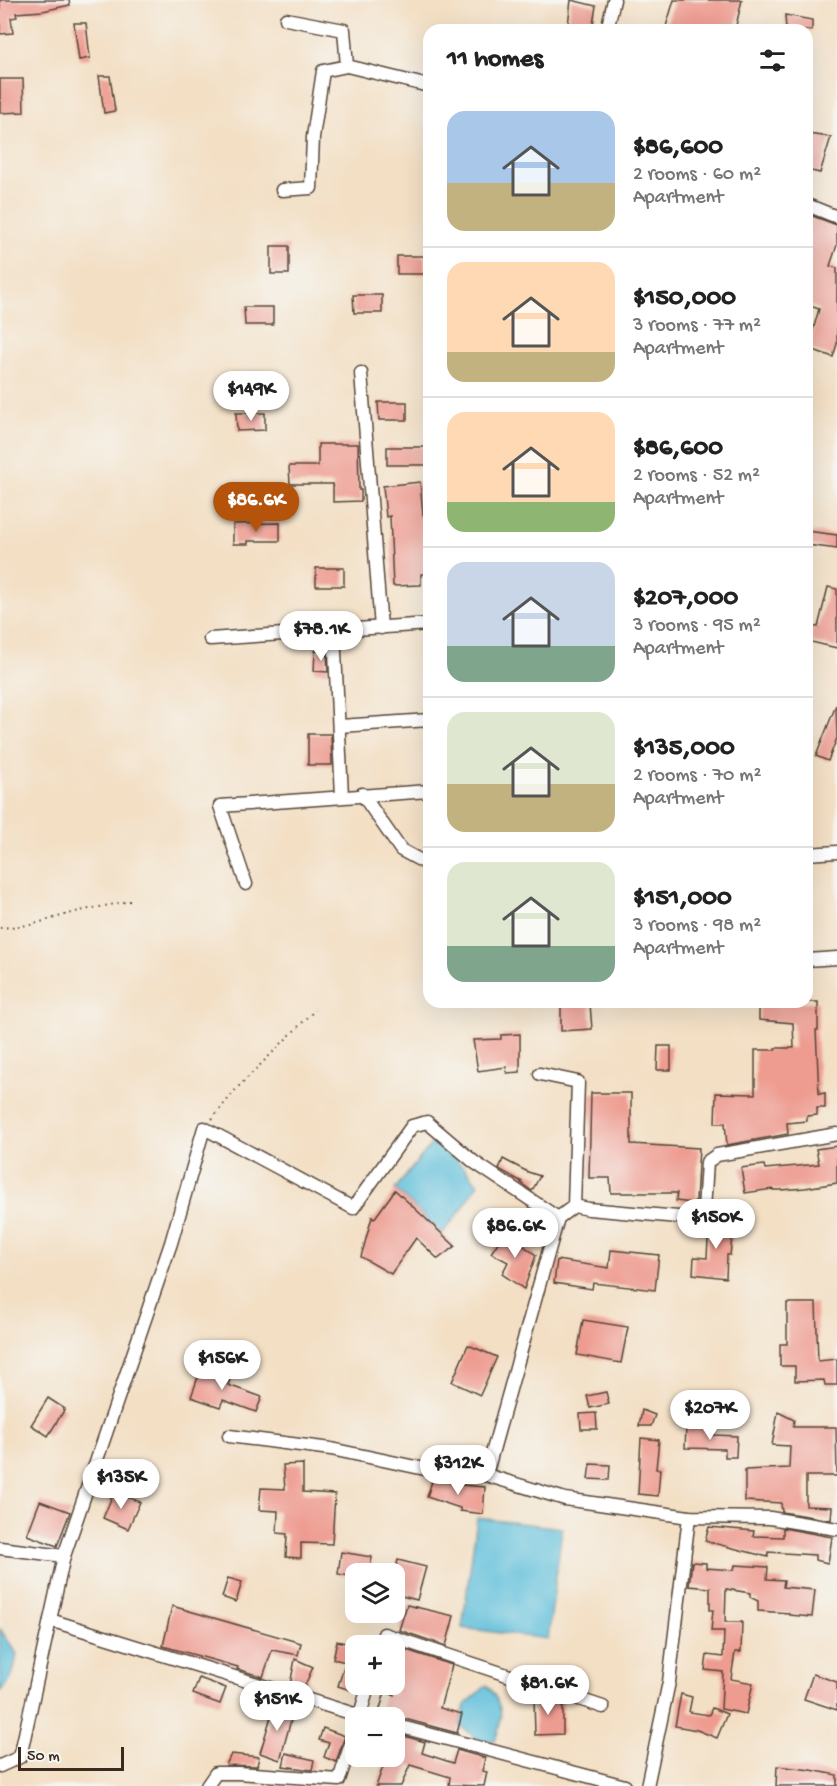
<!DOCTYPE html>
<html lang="en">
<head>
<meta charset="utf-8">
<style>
	body { margin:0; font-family:"Gochi Hand",sans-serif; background:#f2f2f2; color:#222; height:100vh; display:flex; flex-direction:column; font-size:22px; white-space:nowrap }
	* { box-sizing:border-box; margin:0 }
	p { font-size:20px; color:#767676 }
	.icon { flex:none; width:33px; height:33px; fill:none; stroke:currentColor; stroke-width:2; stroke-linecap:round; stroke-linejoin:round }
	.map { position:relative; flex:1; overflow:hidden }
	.panel { position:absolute; left:423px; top:24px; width:390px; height:984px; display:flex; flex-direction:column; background:#fff; border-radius:18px; box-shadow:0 6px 24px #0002 }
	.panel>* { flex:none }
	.buttons { position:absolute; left:345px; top:1563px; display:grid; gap:12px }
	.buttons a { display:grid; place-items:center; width:60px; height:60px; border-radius:12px; background:#fff; box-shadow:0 6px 24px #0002; font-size:30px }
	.scale { position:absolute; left:18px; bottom:15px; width:106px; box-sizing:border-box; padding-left:6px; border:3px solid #3b2a1e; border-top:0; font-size:16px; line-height:21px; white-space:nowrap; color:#3b2a1e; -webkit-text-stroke:4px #f6f6f2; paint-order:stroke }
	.price { position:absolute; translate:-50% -51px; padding:0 14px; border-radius:21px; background:#fff; color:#222; font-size:20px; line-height:39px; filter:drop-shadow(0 2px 3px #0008) }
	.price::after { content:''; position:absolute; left:50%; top:36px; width:18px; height:14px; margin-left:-9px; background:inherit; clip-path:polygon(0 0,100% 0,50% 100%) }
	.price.active { background:#b45309; color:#fff }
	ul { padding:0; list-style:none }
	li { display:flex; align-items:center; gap:18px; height:150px; padding:0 24px }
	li+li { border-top:2px solid #e0e0e0 }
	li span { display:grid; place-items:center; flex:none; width:168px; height:120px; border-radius:18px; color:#555 }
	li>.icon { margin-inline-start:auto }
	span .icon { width:72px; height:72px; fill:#fffc; stroke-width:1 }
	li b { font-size:26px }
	h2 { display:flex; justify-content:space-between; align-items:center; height:72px; padding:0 24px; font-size:26px }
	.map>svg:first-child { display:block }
</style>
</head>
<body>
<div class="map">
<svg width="837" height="1786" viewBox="0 0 837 1786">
	<rect width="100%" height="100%" fill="#f6f6f2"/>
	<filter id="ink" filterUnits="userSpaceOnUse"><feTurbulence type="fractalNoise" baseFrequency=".0167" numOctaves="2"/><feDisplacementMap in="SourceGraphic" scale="12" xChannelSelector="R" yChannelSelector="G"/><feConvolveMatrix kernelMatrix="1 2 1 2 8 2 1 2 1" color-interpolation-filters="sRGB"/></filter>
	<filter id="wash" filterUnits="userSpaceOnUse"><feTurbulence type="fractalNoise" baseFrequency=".008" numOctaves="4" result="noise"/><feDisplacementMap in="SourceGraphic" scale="24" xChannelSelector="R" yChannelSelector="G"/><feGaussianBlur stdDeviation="1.35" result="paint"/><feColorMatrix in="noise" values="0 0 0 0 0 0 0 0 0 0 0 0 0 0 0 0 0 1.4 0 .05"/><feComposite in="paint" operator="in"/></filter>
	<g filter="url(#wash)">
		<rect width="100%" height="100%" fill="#f3dfc4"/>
		<g fill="#5cbeda" stroke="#4c747c" stroke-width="1.5">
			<polygon points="433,1142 464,1167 478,1184 462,1209 442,1234 395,1189"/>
			<polygon points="477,1518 562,1528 548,1639 462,1628"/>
			<path d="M 0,1629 L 17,1654 C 15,1667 12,1684 0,1691 Z"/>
			<path d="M 487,1685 C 503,1704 504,1717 495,1740 L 482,1742 L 460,1726 L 465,1705 Z"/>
		</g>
		<g id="blocks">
			<g fill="#ee9b90">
				<polygon points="0,0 69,0 70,5 43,11 16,13 17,17 11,18 13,33 0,34"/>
				<polygon points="571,0 596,6 592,30 568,25"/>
				<polygon points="674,0 742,0 735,30 665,30"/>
				<polygon points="785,15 812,20 812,30 786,30"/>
				<polygon points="74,23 86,23 90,58 79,60"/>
				<polygon points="99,76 110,76 115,111 104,113"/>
				<polygon points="0,79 23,79 24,112 0,113"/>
				<polygon points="807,134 831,137 820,173 807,170"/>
				<polygon points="807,214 837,225 837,245 830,266 837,268 837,344 833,357 808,348 819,309 807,305"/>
				<rect x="271" y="246" width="18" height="28"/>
				<rect x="397" y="256" width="28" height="18"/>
				<polygon points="353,295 382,295 382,313 354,313"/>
				<polygon points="244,307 273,307 273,325 245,325"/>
				<polygon points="378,402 407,402 407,420 379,420"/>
				<polygon points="236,413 265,413 265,430 237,431"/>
				<polygon points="318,444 358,444 359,490 361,490 361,501 333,502 333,484 290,484 289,466 318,466"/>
				<rect x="387" y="447" width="42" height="18"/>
				<polygon points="420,482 423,515 429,514 429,574 421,574 421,585 393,586 390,516 386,517 383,486"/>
				<polygon points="280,523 280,541 248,541 248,544 233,544 233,524"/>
				<polygon points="807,531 837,535 837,549 807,545"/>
				<rect x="316" y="568" width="28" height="18"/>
				<polygon points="828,587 837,589 837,648 807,641 807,626 818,627"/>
				<polygon points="315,651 327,651 328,672 314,671"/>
				<polygon points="836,705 837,738 828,761 816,756"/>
				<polygon points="308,734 331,734 332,765 308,765"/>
				<polygon points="759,1002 818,1002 818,1030 816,1030 819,1094 825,1093 825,1108 817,1108 817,1115 807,1116 807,1121 787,1123 788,1134 727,1145 725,1123 715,1123 716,1093 755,1094 755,1050 775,1050 775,1048 794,1048 793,1023 759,1020"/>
				<polygon points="590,1004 592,1029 561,1031 561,1006"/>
				<polygon points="520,1034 520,1072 507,1073 506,1067 478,1071 473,1040 501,1039 501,1035"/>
				<polygon points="658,1046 671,1046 671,1070 657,1070"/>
				<polygon points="591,1093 631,1093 631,1144 699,1148 696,1200 692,1203 676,1201 677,1193 611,1193 610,1178 589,1178"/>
				<polygon points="837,1146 837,1183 805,1188 781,1190 773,1190 773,1189 745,1193 741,1168 764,1165 765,1169 819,1164 816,1149"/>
				<polygon points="503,1159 528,1172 540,1176 532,1191 521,1183 522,1182 499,1169"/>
				<polygon points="395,1190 455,1246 438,1259 416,1238 391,1274 361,1257 372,1217 374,1219"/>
				<polygon points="709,1221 734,1221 730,1255 727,1255 726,1278 693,1274 694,1257 707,1258"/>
				<polygon points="505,1232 536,1255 524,1289 502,1274 508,1262 491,1253"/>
				<polygon points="611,1250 659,1255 655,1290 593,1283 592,1289 554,1283 557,1260 609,1268"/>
				<polygon points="787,1303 816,1303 818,1361 837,1359 837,1385 825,1385 824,1380 795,1381 795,1366 780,1366 780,1344 787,1344"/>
				<polygon points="583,1320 628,1327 621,1363 577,1355"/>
				<polygon points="468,1345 497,1357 480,1395 452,1382"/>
				<polygon points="202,1366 231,1377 228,1385 262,1397 256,1412 223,1400 220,1407 191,1397"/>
				<polygon points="606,1392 609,1404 590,1408 587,1396"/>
				<polygon points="48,1398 65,1409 48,1436 31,1425"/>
				<polygon points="642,1410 655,1415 651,1426 639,1426"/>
				<polygon points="778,1412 794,1420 793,1427 836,1427 837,1476 806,1476 806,1506 832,1507 831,1520 782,1512 781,1503 745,1501 745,1470 789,1468 790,1446 772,1445"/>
				<polygon points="596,1413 597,1429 581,1429 580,1414"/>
				<polygon points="686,1427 714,1428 714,1435 737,1436 736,1457 725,1457 725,1449 685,1448"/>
				<polygon points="641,1438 659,1440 656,1469 660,1469 658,1496 638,1494"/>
				<polygon points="303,1464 303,1492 335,1494 332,1544 301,1543 301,1558 286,1557 287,1534 277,1533 278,1511 259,1510 261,1488 285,1489 283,1465"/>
				<polygon points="590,1464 610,1465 609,1480 588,1479"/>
				<polygon points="433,1478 461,1485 485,1487 483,1514 460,1511 460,1508 427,1497"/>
				<polygon points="114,1492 140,1502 128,1529 103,1518"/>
				<polygon points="40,1501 70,1512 57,1546 27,1535"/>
				<polygon points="709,1527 754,1531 753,1536 783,1537 783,1528 832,1537 828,1563 815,1560 815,1555 768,1552 768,1557 705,1541"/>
				<polygon points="341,1552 372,1557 369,1574 356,1574 356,1577 338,1574"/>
				<polygon points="398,1560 426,1567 417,1600 394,1594 394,1575"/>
				<polygon points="692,1562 706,1563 706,1568 734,1570 735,1565 768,1567 767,1579 784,1580 783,1587 815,1590 812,1617 789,1615 789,1613 758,1611 758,1601 750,1597 750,1593 726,1589 725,1622 742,1622 741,1652 735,1652 731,1679 753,1683 746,1714 721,1709 723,1672 705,1670 707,1655 723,1657 724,1631 711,1631 713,1610 710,1610 710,1588 689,1586"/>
				<polygon points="228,1578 242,1582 236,1602 222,1597"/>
				<polygon points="407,1605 454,1616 446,1646 399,1630"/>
				<polygon points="172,1606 301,1643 298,1655 272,1650 263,1677 237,1669 238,1667 163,1646"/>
				<polygon points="337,1641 354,1645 350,1663 333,1659"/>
				<polygon points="394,1646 452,1665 440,1708 462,1714 457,1733 379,1712 385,1692 394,1695"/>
				<polygon points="295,1659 313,1667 303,1690 290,1685"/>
				<polygon points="344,1667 356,1670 356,1692 338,1686"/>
				<polygon points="813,1674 837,1682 837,1710 804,1699"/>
				<polygon points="199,1678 226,1688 220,1704 193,1694"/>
				<polygon points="681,1694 692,1697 689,1712 709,1715 712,1708 727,1714 717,1738 697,1730 675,1726"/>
				<polygon points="534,1697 546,1697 563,1702 563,1734 535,1735"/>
				<polygon points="275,1703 294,1709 280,1760 260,1753"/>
				<polygon points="323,1728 345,1736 336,1762 324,1757 329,1743 319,1740"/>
				<polygon points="397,1734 425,1742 422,1753 453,1763 457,1750 485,1758 482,1771 487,1772 484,1786 449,1785 450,1777 410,1765 401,1786 376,1786 387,1756 394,1756"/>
				<polygon points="286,1753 314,1760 312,1770 283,1766"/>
				<polygon points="231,1754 259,1757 257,1766 226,1765"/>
				<polygon points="777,1766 811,1770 837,1775 837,1786 776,1786"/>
			</g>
		</g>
	</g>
	<g filter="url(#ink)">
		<use href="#blocks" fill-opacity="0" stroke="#574537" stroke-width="1.5"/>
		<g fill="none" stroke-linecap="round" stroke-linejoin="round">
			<defs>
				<g id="street">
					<polyline points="286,19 344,30 347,66 429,86"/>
					<polyline points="607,30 614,0"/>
					<polyline points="282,190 311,188 313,137 323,71 347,66"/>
					<polyline points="807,205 837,217"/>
					<polyline points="361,373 381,628"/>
					<polyline points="334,631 342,796"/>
					<polyline points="210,639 429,624"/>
					<polyline points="340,726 429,720"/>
					<polyline points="362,794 401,850 429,865"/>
					<polyline points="807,854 837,852"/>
					<polyline points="246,884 220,806 429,791"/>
					<polyline points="807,960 837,958"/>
					<polyline points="540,1074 578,1082 574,1206"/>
					<polyline points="229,1436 331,1449 425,1469 486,1475 565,1499 689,1517 770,1518 837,1529"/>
					<polyline points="486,1475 558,1218 574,1206 589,1209 689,1218 704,1210 707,1162 717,1155 837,1134"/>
					<polyline points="0,1548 64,1556"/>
					<polyline points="50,1620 367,1718"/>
					<polyline points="381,1646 384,1634 603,1707"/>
					<polyline points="359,1718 369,1684"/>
					<polyline points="394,1725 625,1786"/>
					<polyline points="0,1766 20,1757 64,1556 171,1243 204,1128 353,1208 412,1126 427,1122 474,1162 558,1218"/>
					<polyline points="207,1786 216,1773 238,1773 339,1780 356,1728"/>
					<polyline points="647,1786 669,1682 689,1517"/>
				</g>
			</defs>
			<use href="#street" stroke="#574537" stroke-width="15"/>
			<g stroke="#574537" stroke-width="2" stroke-dasharray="1.5 4.5" stroke-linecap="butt">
				<polyline points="0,928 30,925 79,911 130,901"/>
				<polyline points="212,1119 237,1088 315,1010"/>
			</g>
			<use href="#street" stroke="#fff" stroke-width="12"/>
		</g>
	</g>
</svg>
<div class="buttons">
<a><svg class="icon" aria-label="layers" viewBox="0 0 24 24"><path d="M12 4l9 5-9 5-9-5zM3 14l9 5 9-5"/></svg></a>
<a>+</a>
<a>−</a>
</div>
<div class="scale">50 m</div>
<b class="price" style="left:251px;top:422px">$149K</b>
<b class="price active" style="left:256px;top:533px">$86.6K</b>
<b class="price" style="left:321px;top:662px">$78.1K</b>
<b class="price" style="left:716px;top:1250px">$150K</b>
<b class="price" style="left:515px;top:1259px">$86.6K</b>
<b class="price" style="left:222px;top:1391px">$156K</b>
<b class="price" style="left:710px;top:1441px">$207K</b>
<b class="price" style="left:458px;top:1496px">$312K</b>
<b class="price" style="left:121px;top:1510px">$135K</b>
<b class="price" style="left:548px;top:1716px">$81.6K</b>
<b class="price" style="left:277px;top:1732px">$151K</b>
<section class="panel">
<h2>11 homes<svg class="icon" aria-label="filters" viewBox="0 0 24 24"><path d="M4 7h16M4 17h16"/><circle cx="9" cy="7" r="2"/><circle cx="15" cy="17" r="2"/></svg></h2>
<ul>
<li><span style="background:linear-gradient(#a9c7e8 60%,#c2b280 0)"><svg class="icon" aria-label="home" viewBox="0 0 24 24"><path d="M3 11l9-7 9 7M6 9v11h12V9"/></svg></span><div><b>$86,600</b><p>2 rooms · 60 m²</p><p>Apartment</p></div></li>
<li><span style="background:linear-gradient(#ffd9b3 75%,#c2b280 0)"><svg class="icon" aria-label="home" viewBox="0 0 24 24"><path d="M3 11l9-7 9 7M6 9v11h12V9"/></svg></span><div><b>$150,000</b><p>3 rooms · 77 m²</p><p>Apartment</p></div></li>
<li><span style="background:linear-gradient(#ffd9b3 75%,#8fb573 0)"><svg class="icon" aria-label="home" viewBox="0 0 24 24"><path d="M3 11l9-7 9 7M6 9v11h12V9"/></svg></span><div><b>$86,600</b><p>2 rooms · 52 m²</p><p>Apartment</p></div></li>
<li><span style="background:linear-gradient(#c9d6e8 70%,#7fa58c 0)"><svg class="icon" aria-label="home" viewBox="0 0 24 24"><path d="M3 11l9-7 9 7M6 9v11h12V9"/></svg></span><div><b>$207,000</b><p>3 rooms · 95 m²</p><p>Apartment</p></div></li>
<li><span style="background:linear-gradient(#dfe7d0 60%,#c2b280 0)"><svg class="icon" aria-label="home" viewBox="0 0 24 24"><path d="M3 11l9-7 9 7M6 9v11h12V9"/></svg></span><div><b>$135,000</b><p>2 rooms · 70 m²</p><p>Apartment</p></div></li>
<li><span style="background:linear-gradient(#dfe7d0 70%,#7fa58c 0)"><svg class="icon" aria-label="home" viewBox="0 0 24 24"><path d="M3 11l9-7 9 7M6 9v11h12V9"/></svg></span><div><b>$151,000</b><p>3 rooms · 98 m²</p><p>Apartment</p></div></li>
</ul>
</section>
</div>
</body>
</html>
